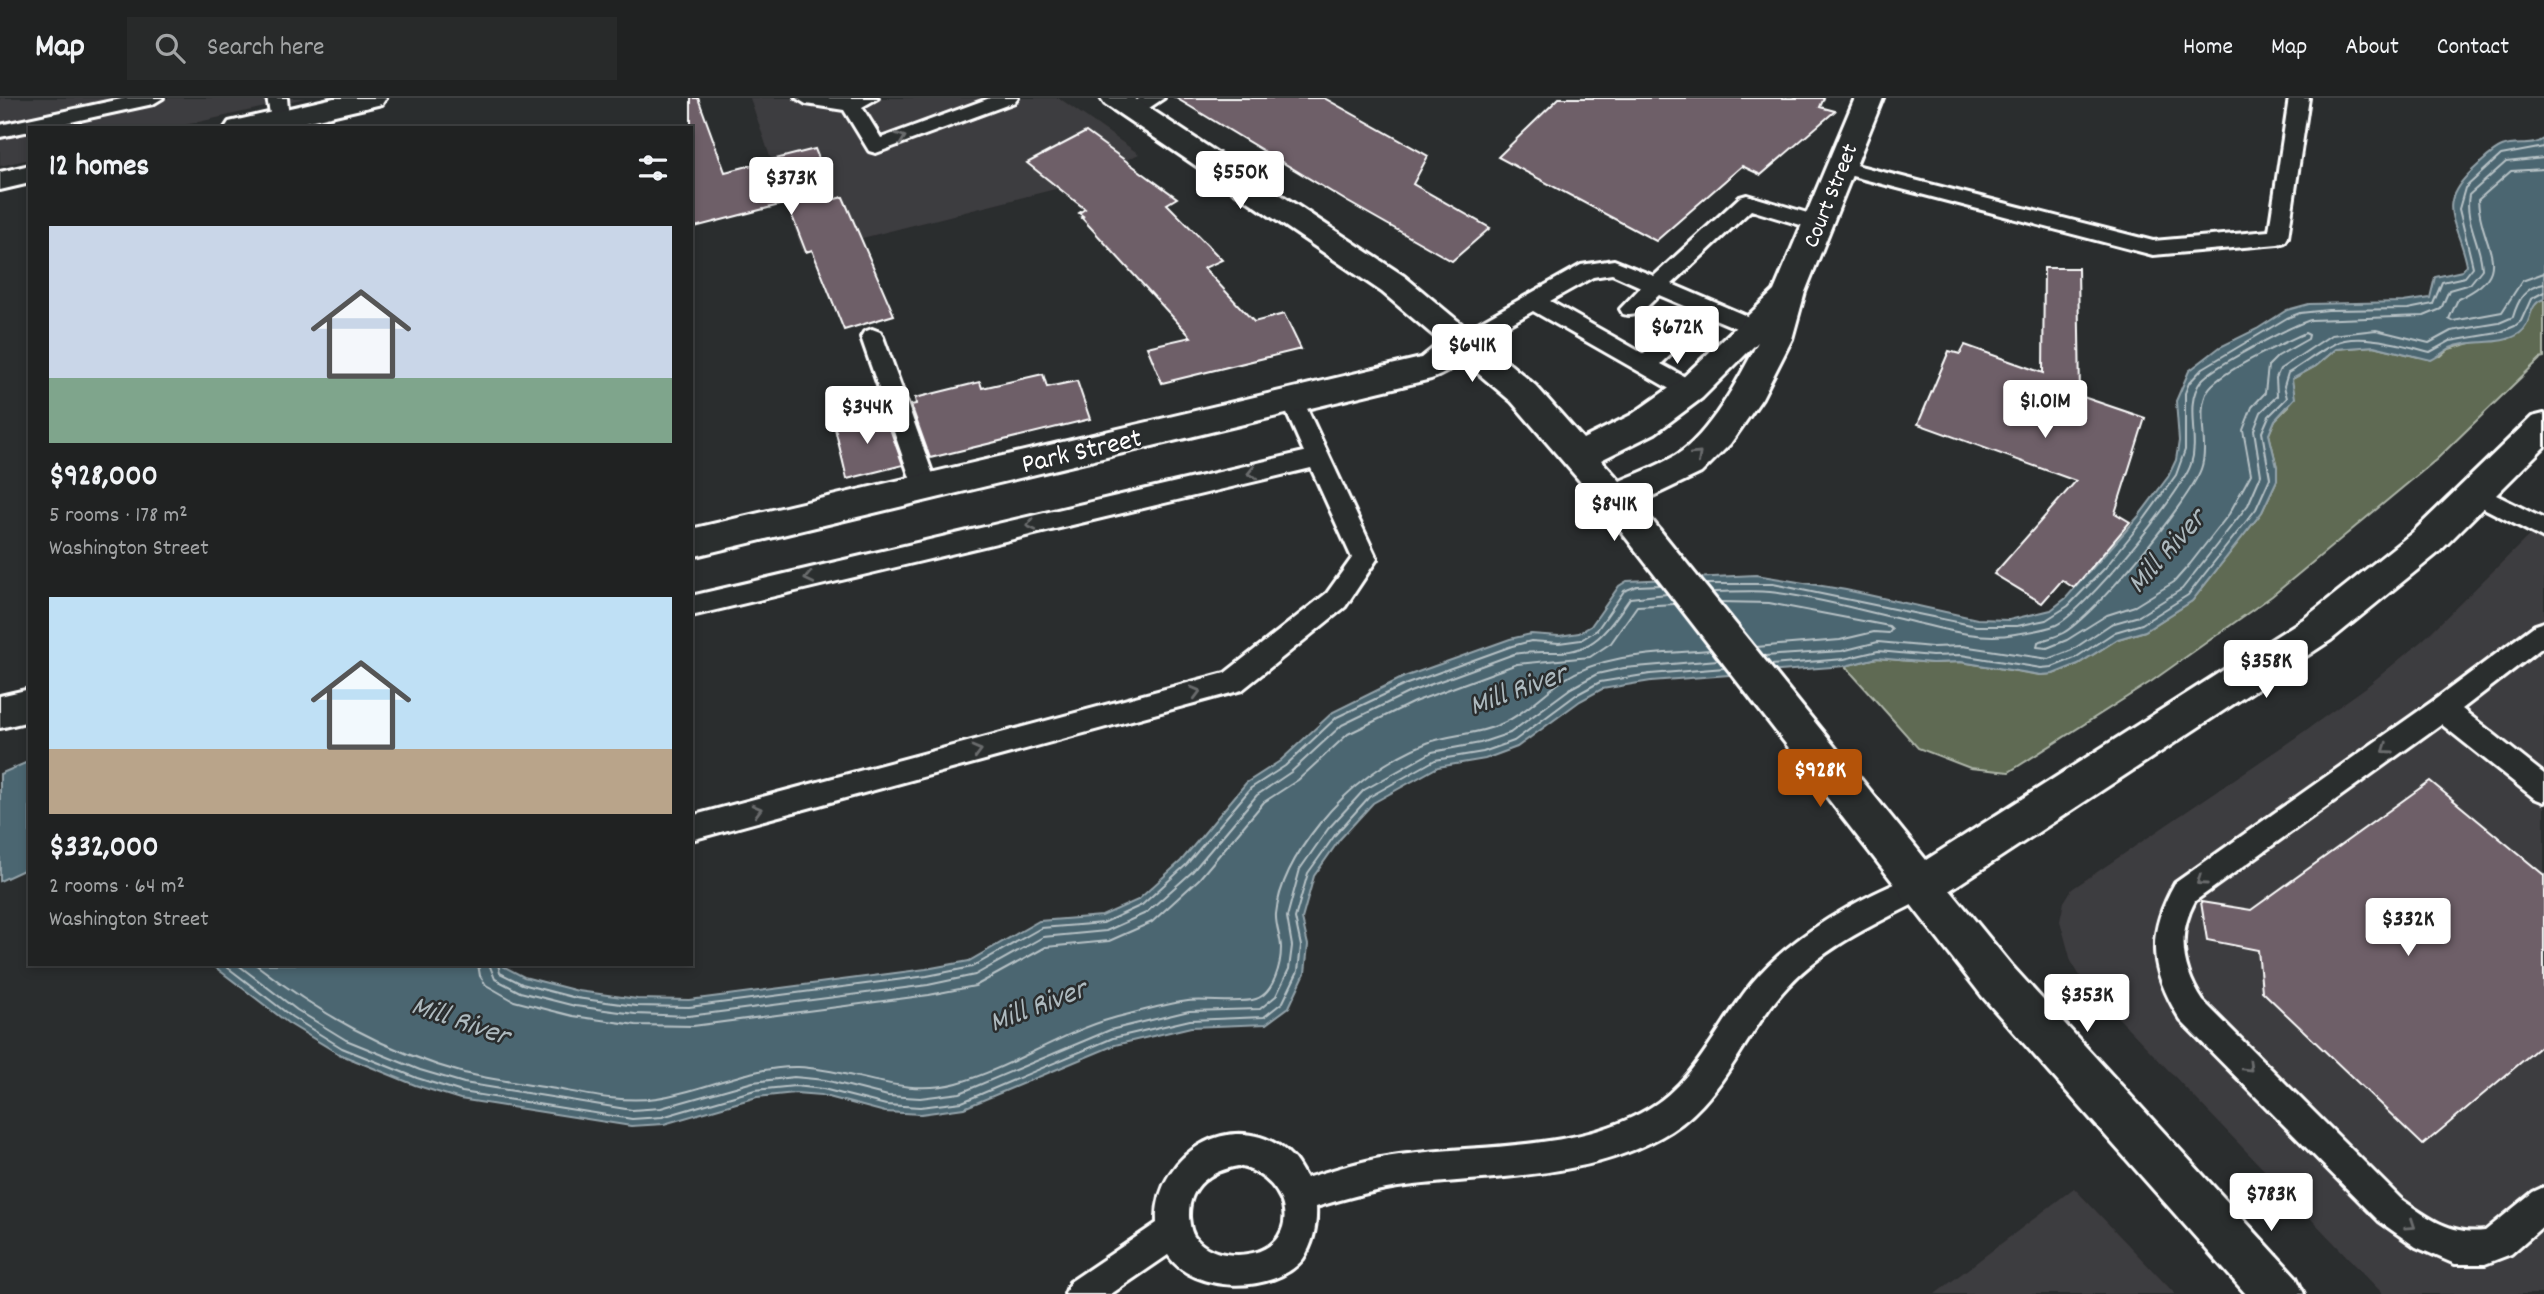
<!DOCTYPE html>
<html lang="en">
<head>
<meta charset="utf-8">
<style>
	body { margin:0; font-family:Dekko,sans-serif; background:#282a2a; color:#f1f3f6; height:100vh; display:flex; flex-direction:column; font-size:26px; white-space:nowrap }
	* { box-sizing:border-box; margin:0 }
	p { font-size:23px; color:#a2a4a5 }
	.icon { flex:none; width:38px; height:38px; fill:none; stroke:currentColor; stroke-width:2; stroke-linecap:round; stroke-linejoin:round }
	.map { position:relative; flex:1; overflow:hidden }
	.panel { position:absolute; left:28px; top:28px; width:665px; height:840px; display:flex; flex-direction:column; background:#202222; border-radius:0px; box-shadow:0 4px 10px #0003,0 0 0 2px #3d3f40 }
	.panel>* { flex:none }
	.price { position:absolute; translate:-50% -60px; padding:0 16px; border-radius:7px; background:#fff; color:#222; font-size:23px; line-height:46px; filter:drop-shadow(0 2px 4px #0008) }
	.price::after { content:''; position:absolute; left:50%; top:42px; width:21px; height:16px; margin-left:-10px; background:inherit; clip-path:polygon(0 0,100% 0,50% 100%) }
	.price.current { background:#b45309; color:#fff }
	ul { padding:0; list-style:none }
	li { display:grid; align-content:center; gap:14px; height:371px; padding:0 21px }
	li span { display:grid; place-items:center; height:217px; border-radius:0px; color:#555 }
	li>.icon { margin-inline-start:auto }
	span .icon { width:126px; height:126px; fill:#fffc; stroke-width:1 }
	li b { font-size:30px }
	h2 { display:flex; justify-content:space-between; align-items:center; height:84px; padding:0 21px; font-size:30px }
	header { display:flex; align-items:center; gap:42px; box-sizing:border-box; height:98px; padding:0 35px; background:#202222; border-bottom:2px solid #3d3f40 }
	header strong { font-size:33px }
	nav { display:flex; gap:38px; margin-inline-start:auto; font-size:24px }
	.search { width:490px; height:63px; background:#282a2a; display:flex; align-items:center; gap:18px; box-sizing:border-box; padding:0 24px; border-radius:0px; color:#a2a4a5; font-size:26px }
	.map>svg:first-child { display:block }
</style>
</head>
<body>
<header>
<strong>Map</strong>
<div class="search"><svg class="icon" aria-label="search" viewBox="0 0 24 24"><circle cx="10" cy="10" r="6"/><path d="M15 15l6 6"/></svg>Search here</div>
<nav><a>Home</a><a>Map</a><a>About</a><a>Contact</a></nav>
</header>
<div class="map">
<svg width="2544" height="1196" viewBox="0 0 2544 1196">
	<rect width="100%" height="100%" fill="#2a2d2e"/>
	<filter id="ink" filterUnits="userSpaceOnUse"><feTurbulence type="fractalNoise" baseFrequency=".0143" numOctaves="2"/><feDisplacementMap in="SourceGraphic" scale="14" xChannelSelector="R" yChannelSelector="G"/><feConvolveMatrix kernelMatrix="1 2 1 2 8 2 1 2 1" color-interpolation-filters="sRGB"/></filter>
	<g filter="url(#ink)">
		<g fill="#3e3c3f">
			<polygon points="0,0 305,0 172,30 30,30 30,61 0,68"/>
			<polygon points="750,0 1059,0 1139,56 1075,86 803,155"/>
			<polygon points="2544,423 2544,1196 2383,1196 2083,883 2071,863 2060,823 2064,804 2072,791 2292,642 2365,590 2424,541"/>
			<polygon points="2074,1090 2175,1196 1935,1196"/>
		</g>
		<path fill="#5e6b53" stroke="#aeb5a9" stroke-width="2" d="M 2544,201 L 2544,260 L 2540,261 L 2437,361 L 2272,498 L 2152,583 L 2009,674 L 1970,670 L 1918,650 L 1845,568 L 1877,560 L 1932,565 L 1961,564 L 2040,577 L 2053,576 L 2078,566 L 2118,541 L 2145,533 L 2192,503 L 2262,414 L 2277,382 L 2277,369 L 2269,336 L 2275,322 L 2289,308 L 2292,281 L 2316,268 L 2336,251 L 2374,248 L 2418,259 L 2441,258 L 2449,251 L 2478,243 L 2508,241 L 2528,225 C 2530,215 2532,203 2544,201 Z"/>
		<g fill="#4c6671" stroke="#94a3aa" stroke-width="2">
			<path d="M 2544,41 L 2544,201 C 2527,206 2533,226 2520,235 C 2501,249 2471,240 2450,250 C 2443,254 2438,259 2431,262 L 2374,248 L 2336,251 L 2316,268 L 2292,281 L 2295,300 L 2275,322 L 2269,336 L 2277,369 L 2277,382 L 2262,414 L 2192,503 L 2145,533 L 2118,541 L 2078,566 L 2053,576 L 2041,577 L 1961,564 L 1932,565 L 1877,560 L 1845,568 L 1651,583 L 1602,591 L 1580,603 L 1517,649 L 1485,661 L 1438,669 L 1373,705 L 1340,741 L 1314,778 L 1302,821 L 1308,847 L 1305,875 L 1289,909 L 1266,926 L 1191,929 L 1115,947 L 964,1010 L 921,1016 L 885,1014 L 821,997 L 795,995 L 757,999 L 664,1026 L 631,1028 L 460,1001 L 415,987 L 339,956 L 288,925 L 211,866 L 499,866 L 524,879 L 578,893 L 637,901 L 689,902 L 926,871 L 969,863 L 1039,823 L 1102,818 L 1138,802 L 1181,763 L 1246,685 L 1280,663 L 1333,614 L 1404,579 L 1510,541 L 1531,536 L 1559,538 L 1579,535 L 1591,528 L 1619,488 L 1627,483 L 1756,477 L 1846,492 L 1977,521 L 2009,522 L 2051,512 L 2066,500 L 2138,419 L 2168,379 L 2176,362 L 2179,343 L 2176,303 L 2189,273 L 2220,249 L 2257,231 L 2287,212 L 2309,206 L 2403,204 L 2430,200 L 2435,179 L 2462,173 L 2467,167 C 2458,121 2432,108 2476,69 C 2484,62 2492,53 2502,49 C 2516,43 2531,50 2544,41 Z"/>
			<polygon points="30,663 30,769 0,783 0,676"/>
		</g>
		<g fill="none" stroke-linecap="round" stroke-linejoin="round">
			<g stroke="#b7c2c6" stroke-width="2">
				<path d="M 2544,71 L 2511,73 L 2478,102 C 2480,151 2519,173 2458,201 L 2449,221 L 2453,223 L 2502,214 L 2522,183 L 2544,175"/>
				<path d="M 2305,235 L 2309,237 L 2308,241 L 2278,258 L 2268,268 L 2265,295 L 2252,309 L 2243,332 L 2251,376 L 2229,416 L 2190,466 L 2174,484 L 2135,508 L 2107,517 L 2067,542 L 2047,550 L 2037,549 L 2038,544 C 2046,541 2056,539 2063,535 C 2094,518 2188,405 2201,371 C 2210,346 2195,314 2208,292 C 2220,273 2284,245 2305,235 Z"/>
				<polyline points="1705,486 1773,486 1976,528 2017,528 2046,522 2068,508 2105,470 2145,420 2176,377 2185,352 2185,295 2189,285 2203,270 2287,220 2300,215 2328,212 2408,211 2433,206 2442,184 2465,179 2473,169 2459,111 2465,90 2501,57 2544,49"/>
				<path d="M 1712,494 C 1731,494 1751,492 1770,494 C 1811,498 1859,512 1900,521 C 1936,529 1977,543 2015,536 C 2027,534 2044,532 2056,527 C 2083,515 2182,395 2191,366 C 2200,339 2183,307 2201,283 C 2212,269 2292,227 2311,222 L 2424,218 L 2441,211 L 2449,192 L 2470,186 L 2482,171 C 2481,145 2464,123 2469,97 L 2506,64 L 2544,60"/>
				<polyline points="1720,504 1769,505 1889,528 1892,531 1889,535 1874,534 1840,542 1756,549"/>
				<path d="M 1764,558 L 1842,553 L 1878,544 L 1932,549 L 1962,548 L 2049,561 L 2072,552 L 2111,526 L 2139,518 L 2182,491 L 2248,407 L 2261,377 L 2254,332 L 2261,314 L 2277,298 L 2276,280 L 2280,271 L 2331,237 L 2376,232 L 2429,245 L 2451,233 L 2499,225 L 2513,219 C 2518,202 2525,189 2544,186"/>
				<path d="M 1771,567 L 1844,561 L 1878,553 L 1932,558 L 1961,557 L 2041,570 L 2052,569 L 2075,560 L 2115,534 L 2142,526 L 2188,497 L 2256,411 L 2270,380 L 2262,334 L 2269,318 L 2287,300 L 2284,288 L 2288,275 C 2304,266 2318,254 2334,246 C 2356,233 2406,248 2430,254 L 2450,243 L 2498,235 L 2515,228 L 2521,223 L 2531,201 L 2544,194"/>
				<polyline points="223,866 292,919 342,950 417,980 462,994 632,1021 662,1019 755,992 795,988 823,991 886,1007 920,1009 962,1004 1113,940 1190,922 1264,919 1283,904 1298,873 1301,848 1295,820 1308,775 1335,737 1369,699 1435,662 1483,654 1514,643 1576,597 1600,584 1650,576 1725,570"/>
				<polyline points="237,866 297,912 346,942 420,972 464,985 632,1012 661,1010 753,984 794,979 825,982 888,998 920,1000 960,995 1110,932 1189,913 1260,911 1276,898 1289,871 1292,848 1287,819 1300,771 1328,731 1364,692 1432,654 1480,645 1510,635 1571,590 1597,576 1624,570 1718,562"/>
				<path d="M 255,866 C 319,915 386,954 464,975 C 494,982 526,986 556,991 C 589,997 624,1005 657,1000 C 705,993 749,968 798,969 C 852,971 901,1000 957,985 C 1009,971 1062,934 1114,920 C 1138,914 1164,906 1188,903 C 1206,901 1242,906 1256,901 C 1274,895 1281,866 1281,850 C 1281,839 1275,827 1276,816 C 1279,783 1299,751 1320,725 C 1347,691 1386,661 1427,645 C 1451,636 1477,637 1501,626 C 1524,616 1543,596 1563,582 C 1607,554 1661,556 1711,552"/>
				<polyline points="478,866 480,878 486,887 514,903 573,918 636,927 693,928 929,897 975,888 1046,849 1109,843 1152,824 1199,781 1264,704 1298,682 1348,636 1414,604 1517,566 1590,559 1611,545 1637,508 1675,506"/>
				<path d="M 489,866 L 495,881 L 520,894 L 575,908 L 635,916 L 689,918 L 928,887 L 975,877 L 1043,839 L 1106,833 L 1146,815 L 1192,774 L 1257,697 L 1291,674 L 1342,627 L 1410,594 L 1514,556 C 1530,553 1542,554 1558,554 C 1596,554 1611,527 1630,500 L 1667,496"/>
				<polyline points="498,866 500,875 522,886 576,900 636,908 689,909 927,878 972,869 1041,830 1103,825 1142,807 1186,767 1251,690 1285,668 1337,619 1407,586 1512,548 1531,543 1559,545 1581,542 1597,532 1624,493 1637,488 1661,487"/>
			</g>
		</g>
		<g fill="#6e5e68" stroke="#fff" stroke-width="2">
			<polygon points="691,0 698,0 725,74 815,51 835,101 843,99 894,217 844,232 812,152 806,154 787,105 691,130"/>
			<polygon points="1176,0 1324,0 1428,58 1413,86 1490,130 1452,163 1348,104"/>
			<polygon points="1559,0 1824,0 1820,9 1835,13 1761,77 1742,68 1656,143 1498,59"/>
			<polygon points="1086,34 1177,100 1167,106 1222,162 1204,170 1254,224 1284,216 1301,251 1162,285 1147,249 1191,239 1081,119 1083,118 1079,115 1085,111 1027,65"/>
			<polygon points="2044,170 2078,170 2080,298 2145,320 2115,415 2130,424 2074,490 2062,482 2042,505 1994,476 2076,383 1918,326 1949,253 1960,256 1965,247 2043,275"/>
			<polygon points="1043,276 1047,289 1077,283 1090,321 930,360 911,307 916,306 915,300 980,284 982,290"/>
			<polygon points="884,314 903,367 847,381 834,326"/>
			<polygon points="2430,683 2544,777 2544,945 2423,1047 2262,893 2258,852 2207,842 2201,804 2251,812"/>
		</g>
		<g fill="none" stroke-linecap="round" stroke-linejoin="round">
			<defs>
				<g id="lane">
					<polygon points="126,0 163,0 153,6 43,30 30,30 30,33 0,39 0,27"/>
					<polygon points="267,0 287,0 289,21 286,25 272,25"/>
					<polygon points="796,0 878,0 862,9 881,40 990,0 1018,0 1015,4 876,55 869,53 844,12 806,6"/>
					<polygon points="1140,0 1164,0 1140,16 1126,16 1123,12"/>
					<polygon points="2289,0 2309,0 2288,139 2285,144 2278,146 2153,157 1833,73 1830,69 1833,65 1840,63 2153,143 2269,133"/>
					<path d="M 1747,97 L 1824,120 L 1827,125 L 1824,130 L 1817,132 L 1751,112 L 1672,186 L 1763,225 L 1766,230 L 1763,235 L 1755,238 L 1710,219 L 1661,266 L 1698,286 L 1701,292 L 1698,298 L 1690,300 L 1682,298 L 1533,213 L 1471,248 L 1463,251 L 1455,248 L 1452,243 L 1455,238 L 1581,167 L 1614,162 L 1654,178 L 1740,99 ZM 1612,176 L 1641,189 L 1620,211 L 1623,216 C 1639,221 1648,207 1659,197 L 1692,211 L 1644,256 L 1550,203 L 1593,179 Z"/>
					<polygon points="872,231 880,234 883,239 937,388 933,394 925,397 917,394 913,388 861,239 864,234"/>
					<polygon points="1292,294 1300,296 1303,302 1377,461 1345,509 1242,592 691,742 691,718 1225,575 1327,495 1352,460 1311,370 691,518 691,498 1304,354 1281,302 1284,296"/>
					<polygon points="2478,388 2544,421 2544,441 2470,403 2466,397 2470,391"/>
					<path d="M 2544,524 L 2544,548 L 2462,611 L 2544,676 L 2544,704 L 2534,700 L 2441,626 L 2195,803 C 2176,838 2182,871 2203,903 L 2401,1101 C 2428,1120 2450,1137 2485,1133 L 2533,1094 L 2544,1089 L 2544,1127 L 2511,1156 L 2485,1166 L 2455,1166 L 2416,1149 L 2379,1123 L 2181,923 C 2150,872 2145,838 2175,785 L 2433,603 L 2535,527 Z"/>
					<path d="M 1919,776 L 1929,780 L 1933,789 L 1929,798 C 1880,824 1825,847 1787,889 C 1745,934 1725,999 1671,1033 C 1591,1083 1489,1077 1398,1089 C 1370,1093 1343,1101 1316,1109 C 1317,1127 1313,1146 1303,1161 C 1275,1196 1193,1196 1168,1157 L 1111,1196 L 1065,1196 L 1070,1184 L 1157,1125 C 1154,1052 1242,1004 1294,1061 C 1299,1067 1302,1074 1306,1080 C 1336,1071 1367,1061 1399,1057 C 1480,1046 1575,1054 1648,1011 C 1696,983 1718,927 1752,885 C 1790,838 1863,797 1919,776 ZM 1238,1068 C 1296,1081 1304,1155 1238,1157 C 1224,1157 1209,1154 1198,1143 C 1191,1137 1190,1128 1189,1119 C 1188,1088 1210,1073 1238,1068 Z"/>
				</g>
				<g id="street">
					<polygon points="334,0 386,0 382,6 279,30 225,30 229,24"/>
					<polygon points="30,67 30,85 0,92 0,74"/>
					<path d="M 1463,232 L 1474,235 L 1479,243 C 1470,259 1449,275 1431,281 L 691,459 L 691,431 L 1421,260 L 1452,235 Z"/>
					<polygon points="30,591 30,623 0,630 0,598"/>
				</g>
				<path id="secondary" d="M 1101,0 L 1134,0 L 1404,178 L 1536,288 L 1583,341 L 1631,317 L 1678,284 L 1774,193 L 1855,0 L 1883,0 L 1805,194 L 1792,241 L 1762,300 L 1730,346 L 1701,375 L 1638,405 L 1926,762 L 2305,520 L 2412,435 L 2532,319 L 2544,316 L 2544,349 L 2438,455 L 2331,542 L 1950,792 L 2012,868 L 2296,1179 L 2304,1196 L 2246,1196 L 1982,898 L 1909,804 L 1904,802 L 1899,792 L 1603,410 L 1512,304 L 1382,194 L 1105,6 ZM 1758,244 C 1740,279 1709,338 1675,358 C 1658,368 1638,375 1620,383 L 1601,362 L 1655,335 L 1702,300 Z"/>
			</defs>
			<use href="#lane" stroke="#fff" stroke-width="6"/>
			<use href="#street" stroke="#fff" stroke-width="6"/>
			<use href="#secondary" stroke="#fff" stroke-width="6"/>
			<use href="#lane" fill="#2a2d2e" fill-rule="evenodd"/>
			<use href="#street" fill="#2a2d2e" fill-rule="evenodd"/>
			<use href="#secondary" fill="#2a2d2e" fill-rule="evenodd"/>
		</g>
		<defs><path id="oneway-chevron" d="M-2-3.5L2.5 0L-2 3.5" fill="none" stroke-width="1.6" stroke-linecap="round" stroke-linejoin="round" transform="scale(1.75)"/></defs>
		<g stroke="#6a6c6d">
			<use href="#oneway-chevron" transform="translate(901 40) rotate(-20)"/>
			<use href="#oneway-chevron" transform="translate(1697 358) rotate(-43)"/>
			<use href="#oneway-chevron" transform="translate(1252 375) rotate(167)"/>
			<use href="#oneway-chevron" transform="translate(1031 427) rotate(167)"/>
			<use href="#oneway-chevron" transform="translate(809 480) rotate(167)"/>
			<use href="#oneway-chevron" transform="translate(1196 594) rotate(-15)"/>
			<use href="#oneway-chevron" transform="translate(2387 651) rotate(145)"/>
			<use href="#oneway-chevron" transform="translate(977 653) rotate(-15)"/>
			<use href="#oneway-chevron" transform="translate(757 712) rotate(-15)"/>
			<use href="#oneway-chevron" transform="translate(2201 783) rotate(145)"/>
			<use href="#oneway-chevron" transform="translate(2248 969) rotate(45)"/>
			<use href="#oneway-chevron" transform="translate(2411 1127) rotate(34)"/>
		</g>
	</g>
	<g text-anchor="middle" stroke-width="5" stroke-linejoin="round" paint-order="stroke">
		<g font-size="23" fill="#fff" stroke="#2a2d2e">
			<text transform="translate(1829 97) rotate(-68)" y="8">Court Street</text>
		</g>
		<g font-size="28" fill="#fff" stroke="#2a2d2e">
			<text transform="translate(1081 351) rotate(-13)" y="10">Park Street</text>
		</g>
		<g font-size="30" font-style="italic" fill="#aebabf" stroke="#2a2d2e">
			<text transform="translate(2165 452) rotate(-48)" y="10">Mill River</text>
			<text transform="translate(1517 590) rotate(-20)" y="10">Mill River</text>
			<text transform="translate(1037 906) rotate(-21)" y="10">Mill River</text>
			<text transform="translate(461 921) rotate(19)" y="10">Mill River</text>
		</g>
	</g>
</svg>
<b class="price" style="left:1240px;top:113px">$550K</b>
<b class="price" style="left:791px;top:119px">$373K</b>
<b class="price" style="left:1677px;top:268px">$672K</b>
<b class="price" style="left:1472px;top:286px">$641K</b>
<b class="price" style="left:2045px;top:342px">$1.01M</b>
<b class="price" style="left:867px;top:348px">$344K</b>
<b class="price" style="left:1614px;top:445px">$841K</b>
<b class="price" style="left:2266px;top:602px">$358K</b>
<b class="price current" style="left:1820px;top:711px">$928K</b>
<b class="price" style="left:2408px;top:860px">$332K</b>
<b class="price" style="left:2087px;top:936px">$353K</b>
<b class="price" style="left:2271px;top:1135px">$783K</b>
<section class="panel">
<h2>12 homes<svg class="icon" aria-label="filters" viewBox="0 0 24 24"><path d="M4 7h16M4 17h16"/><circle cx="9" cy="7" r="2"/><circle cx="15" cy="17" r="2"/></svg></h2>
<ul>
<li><span style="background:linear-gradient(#c9d6e8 70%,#7fa58c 0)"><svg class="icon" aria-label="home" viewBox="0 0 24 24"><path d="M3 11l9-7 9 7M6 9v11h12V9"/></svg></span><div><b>$928,000</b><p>5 rooms · 178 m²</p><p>Washington Street</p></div></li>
<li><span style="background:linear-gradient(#bfe0f5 70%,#b9a48a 0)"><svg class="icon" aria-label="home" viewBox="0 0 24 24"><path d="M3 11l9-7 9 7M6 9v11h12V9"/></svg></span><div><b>$332,000</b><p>2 rooms · 64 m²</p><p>Washington Street</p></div></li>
</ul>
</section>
</div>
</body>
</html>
